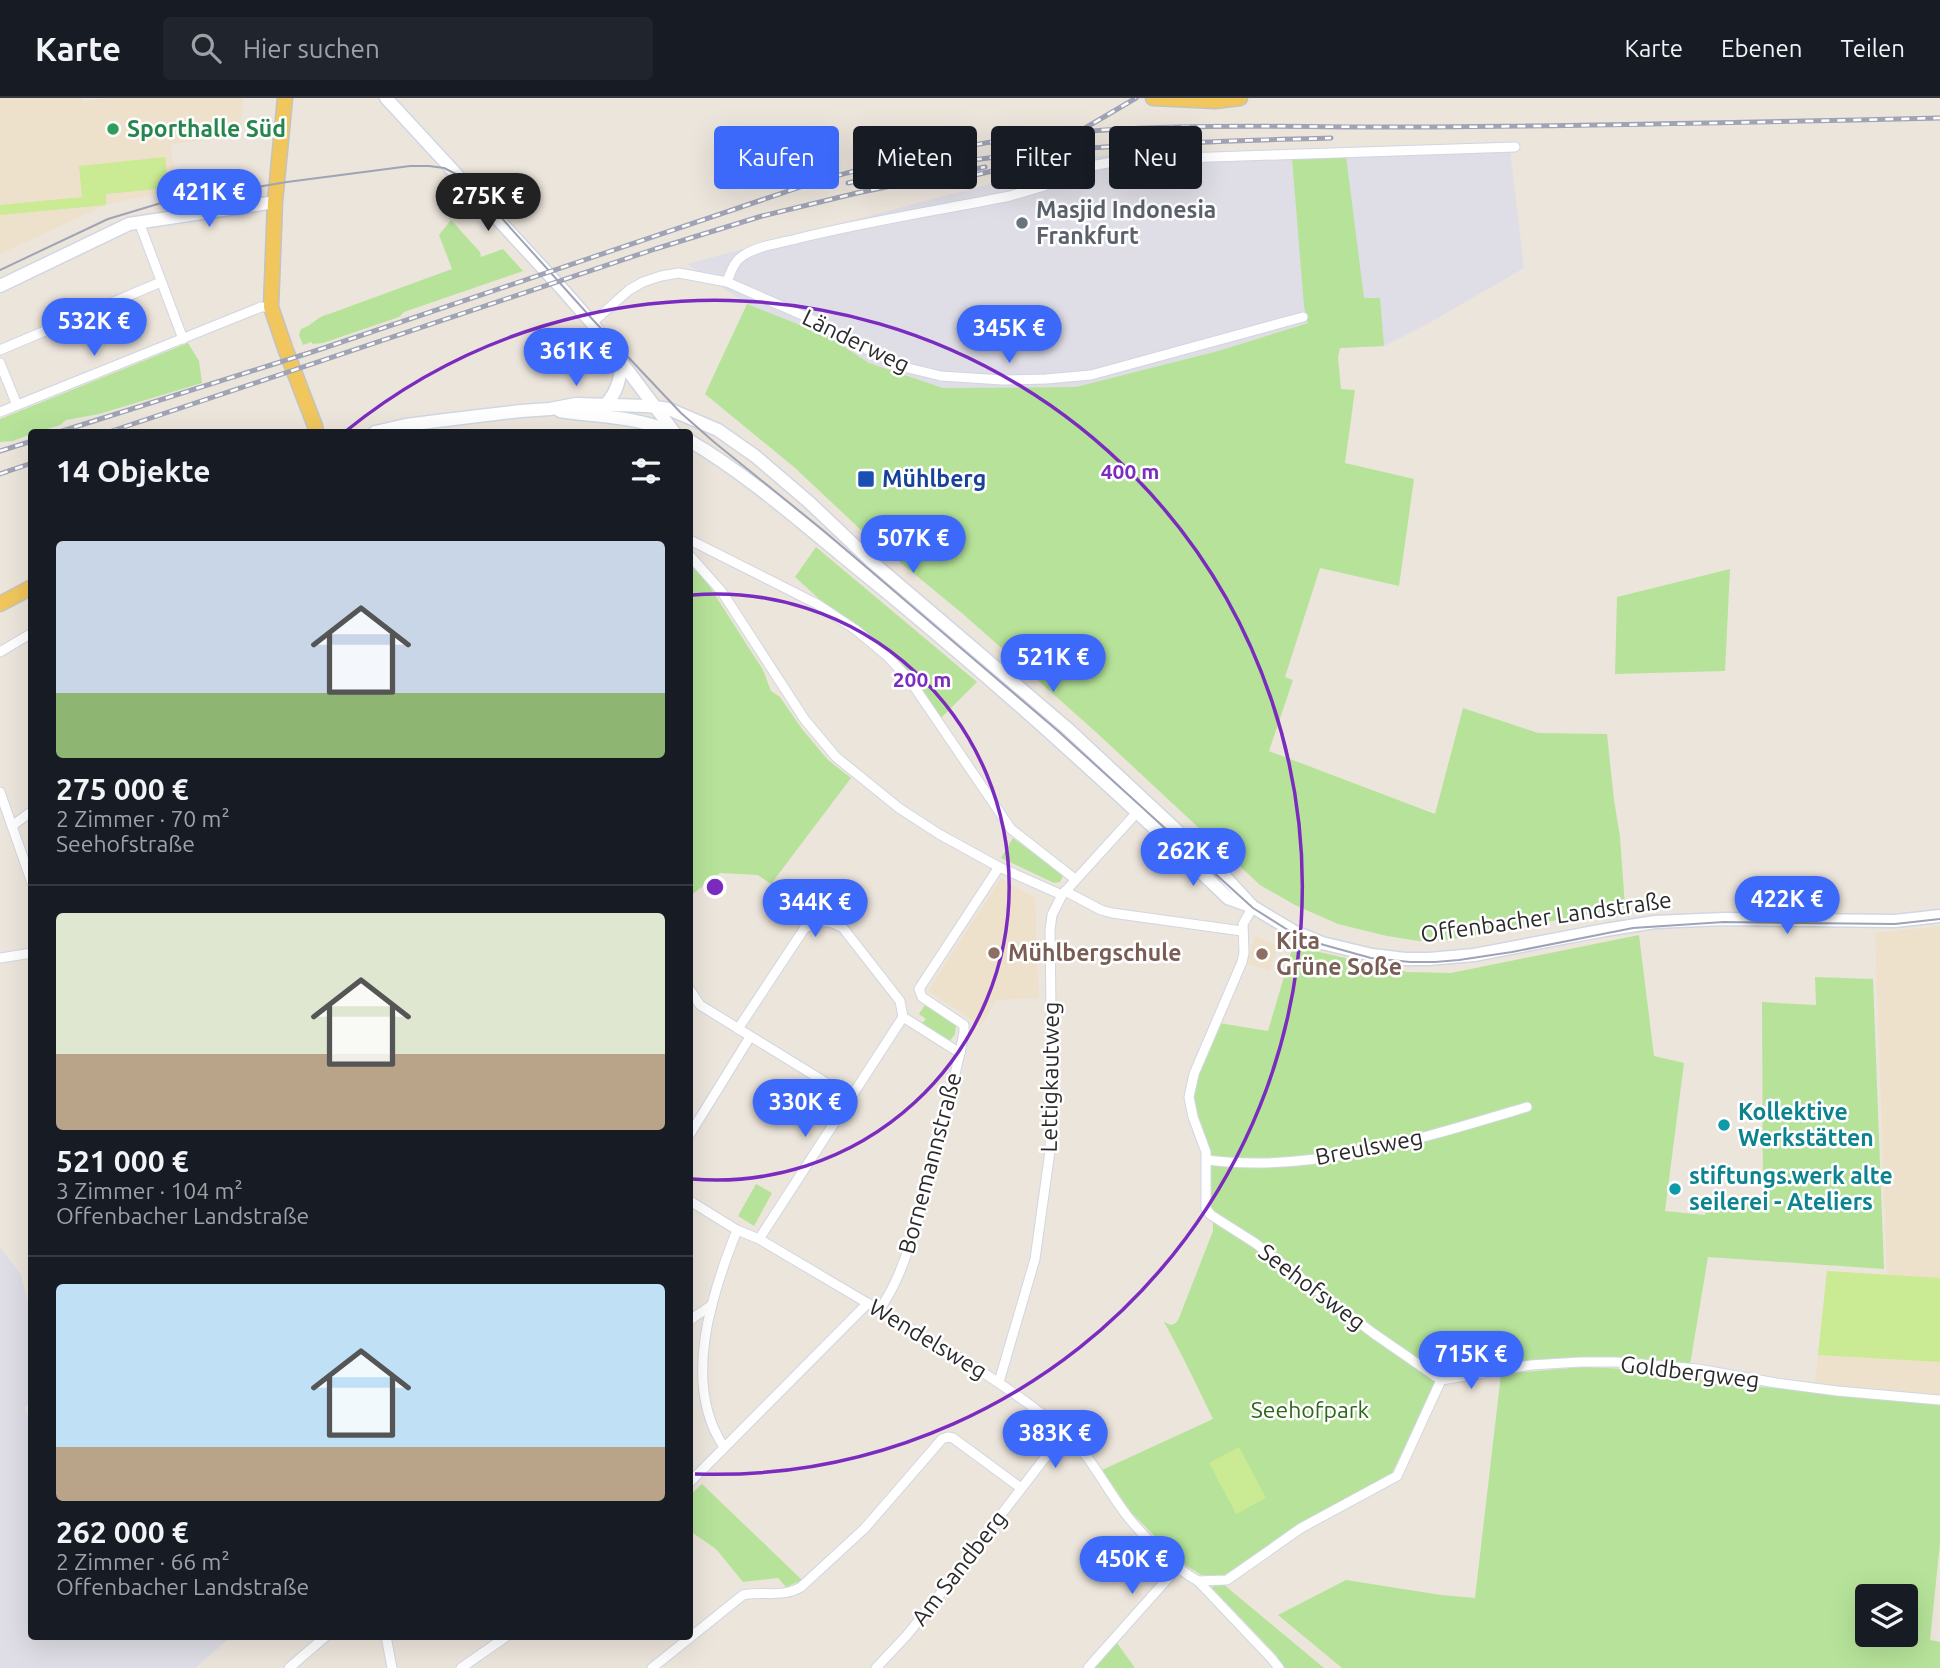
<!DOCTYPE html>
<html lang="de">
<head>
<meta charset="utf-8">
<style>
	body { margin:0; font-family:Ubuntu,sans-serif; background:#20242c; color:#f1f3f6; height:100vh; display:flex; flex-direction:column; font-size:26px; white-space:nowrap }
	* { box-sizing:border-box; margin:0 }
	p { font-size:23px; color:#9ea1a6 }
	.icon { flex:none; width:38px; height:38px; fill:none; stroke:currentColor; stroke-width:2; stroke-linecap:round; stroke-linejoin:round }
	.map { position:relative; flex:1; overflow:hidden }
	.details { position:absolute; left:28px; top:331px; width:665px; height:1211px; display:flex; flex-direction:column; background:#171b24; border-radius:7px; box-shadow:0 7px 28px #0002 }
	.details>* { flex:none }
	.banner { position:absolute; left:714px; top:28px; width:665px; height:63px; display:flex; gap:14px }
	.fabs { position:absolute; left:1855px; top:1486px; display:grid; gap:14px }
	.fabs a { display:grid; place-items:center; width:63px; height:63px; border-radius:7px; background:#171b24; box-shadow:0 7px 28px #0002; font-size:35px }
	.price { position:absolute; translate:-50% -60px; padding:0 16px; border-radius:24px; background:#3c69f9; color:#fff; font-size:23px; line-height:46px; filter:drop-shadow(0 2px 4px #0008) }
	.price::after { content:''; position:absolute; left:50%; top:42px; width:21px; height:16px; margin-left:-10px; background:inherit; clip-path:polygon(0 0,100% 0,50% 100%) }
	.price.on { background:#222; color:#fff }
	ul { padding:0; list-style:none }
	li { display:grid; align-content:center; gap:14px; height:371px; padding:0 28px }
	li+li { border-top:2px solid #363941 }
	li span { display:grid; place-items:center; height:217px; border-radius:7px; color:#555 }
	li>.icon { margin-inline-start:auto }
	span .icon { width:126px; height:126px; fill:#fffc; stroke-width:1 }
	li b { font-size:30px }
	h2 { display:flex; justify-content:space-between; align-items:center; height:84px; padding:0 28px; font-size:30px }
	.chip { padding:0 24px; border-radius:7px; background:#171b24; box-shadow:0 7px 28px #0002; font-size:24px; line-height:63px }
	.chip.on { background:#3c69f9; color:#fff }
	header { display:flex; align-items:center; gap:42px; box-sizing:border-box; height:98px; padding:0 35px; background:#171b24; border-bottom:2px solid #363941 }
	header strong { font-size:33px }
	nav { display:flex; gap:38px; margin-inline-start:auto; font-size:24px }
	.search { width:490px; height:63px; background:#20242c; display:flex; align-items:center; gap:18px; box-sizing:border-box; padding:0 24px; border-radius:7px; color:#9ea1a6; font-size:26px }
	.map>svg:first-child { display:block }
</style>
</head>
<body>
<header>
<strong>Karte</strong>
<div class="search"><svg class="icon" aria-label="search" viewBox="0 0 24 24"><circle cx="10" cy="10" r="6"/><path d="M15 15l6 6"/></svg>Hier suchen</div>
<nav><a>Karte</a><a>Ebenen</a><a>Teilen</a></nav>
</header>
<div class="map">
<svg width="1940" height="1570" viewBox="0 0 1940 1570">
	<rect width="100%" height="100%" fill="#ece5dc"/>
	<g fill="#dfdde5">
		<polygon points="1509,44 1524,170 1429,225 1384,248 1341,250 1336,216 1218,253 1076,289 943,290 869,265 826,237 747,206 687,166 1095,58"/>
		<polygon points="0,1149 21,1177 31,1218 31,1304 24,1310 32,1325 32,1538 232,1538 195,1570 0,1570"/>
	</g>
	<g fill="#eee1cc">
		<polygon points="0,0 82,0 83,3 110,0 243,0 240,38 171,46 175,91 106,107 0,156"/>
		<polygon points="1001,780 1035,800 1039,900 996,902 981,928 928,893"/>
		<polygon points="1940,828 1940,1300 1815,1285 1827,1173 1887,1177 1875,835"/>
		<polygon points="1255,838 1278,847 1270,873 1246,865"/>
	</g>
	<g fill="#b6e399" fill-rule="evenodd">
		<polygon points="1346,58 1364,200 1380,200 1384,248 1340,250 1338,259 1341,291 1355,292 1345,365 1414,381 1399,488 1320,470 1285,579 1293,582 1269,653 1435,716 1463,610 1538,635 1607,636 1614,702 1620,739 1625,809 1479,837 1446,842 1419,843 1387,838 1338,826 1297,808 1260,787 1097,635 963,516 861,432 794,369 705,296 747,206 826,237 869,265 943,290 1076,289 1218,253 1308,225 1304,208 1292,60"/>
		<path d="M 451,122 L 480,154 L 481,159 L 503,151 L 523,173 L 404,214 L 399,219 L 323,245 L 313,246 L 311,244 L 303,247 L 299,237 L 301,231 C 313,227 316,219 329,216 L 452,171 L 439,137 Z"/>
		<polygon points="188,245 199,263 202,285 99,316 66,322 60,327 38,334 32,334 31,336 13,343 0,344 0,321"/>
		<polygon points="816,449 977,584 938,623 898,568 839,519 795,479"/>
		<polygon points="690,466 708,486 763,572 771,593 780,599 802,631 828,662 851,680 771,786 758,777 720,775 690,798"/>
		<polygon points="1730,471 1725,573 1615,576 1617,499"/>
		<polygon points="1013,740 1060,775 1063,778 1060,784 1054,785 1001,760"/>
		<path d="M 1639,837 L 1654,958 L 1684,965 L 1665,1113 L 1705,1117 L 1707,1104 L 1745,1106 L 1746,1099 L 1763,1098 L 1762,904 L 1816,907 L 1815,879 L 1873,881 L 1884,1171 L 1708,1159 L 1690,1267 L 1618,1262 L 1440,1279 L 1210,1110 C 1210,1087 1214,1061 1206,1039 C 1202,1027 1193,1016 1193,1003 C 1192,979 1210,947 1219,925 L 1268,933 L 1293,848 L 1407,874 L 1451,875 Z"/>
		<polygon points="925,907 956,926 955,936 949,944 922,925 926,921 919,916"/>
		<polygon points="756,1086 772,1095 754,1128 738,1118"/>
		<path d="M 1213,1121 L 1264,1154 L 1435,1280 L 1431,1295 L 1391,1377 L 1298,1427 L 1226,1476 L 1220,1479 L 1201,1477 L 1179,1463 L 1131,1414 L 1102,1372 L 1213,1321 C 1197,1288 1182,1256 1164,1224 L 1171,1227 L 1176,1225 L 1179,1220 L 1213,1133 Z"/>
		<path d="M 1583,1269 L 1692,1274 L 1704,1285 L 1805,1292 L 1940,1306 L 1940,1445 L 1930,1542 L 1940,1544 L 1940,1570 L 1342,1570 L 1278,1517 L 1346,1482 L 1441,1497 L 1475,1500 L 1501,1276 ZM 1867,1498 L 1906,1498 L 1906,1536 L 1867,1536 Z"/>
		<polygon points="702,1386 802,1482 786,1489 778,1480 743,1484 716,1451 690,1433 690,1397"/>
		<polygon points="1223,1486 1324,1570 1285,1570 1276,1557 1211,1489"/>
		<polygon points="1117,1545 1135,1570 1094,1570"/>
	</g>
	<g fill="#caea94">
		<polygon points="165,59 168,90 106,96 106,107 0,117 0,107 82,99 79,68"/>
		<polygon points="1827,1173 1940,1180 1940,1264 1818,1257"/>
		<polygon points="1239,1349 1266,1400 1236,1416 1209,1365"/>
	</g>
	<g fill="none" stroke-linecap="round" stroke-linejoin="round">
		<defs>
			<g id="street">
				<polyline points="139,124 183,241"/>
				<path d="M 727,184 C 731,173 734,163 744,157 C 760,147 782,145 800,140 C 869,123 940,112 1010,98 L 1044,88 L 1086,69 L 1123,62 L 1515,49"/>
				<polyline points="592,225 629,192 643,184 661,178 679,175 727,184 809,220 876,256 904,269 941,278 1003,282 1046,281 1091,277 1303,219"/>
				<polyline points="0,252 161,184"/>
				<polyline points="0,265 17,307"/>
				<polyline points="0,314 261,209 271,209"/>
				<polyline points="690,442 817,506 856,532 886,557 909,581 1011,731 1075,781"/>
				<polyline points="690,458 722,494 805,622 836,659 899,710 939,736 999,769 1062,797"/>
				<polyline points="0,554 32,535"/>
				<polyline points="0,694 32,785"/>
				<polyline points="12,728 32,713"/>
				<polyline points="1065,793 1101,812 1112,815 1242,833"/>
				<polyline points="1253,809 1243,826 1244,855 1242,864 1194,976 1189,999 1193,1019 1206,1054 1206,1111 1211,1117 1255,1145 1373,1235 1441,1282"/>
				<polyline points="0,860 32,855"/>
				<polyline points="690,892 700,907 851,1000"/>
				<path d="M 738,931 L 804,831 C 817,822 829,821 843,830 L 900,903 L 903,919"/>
				<polyline points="960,955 964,934 964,927 922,899 919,891 999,769"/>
				<polyline points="690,1036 750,939"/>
				<path d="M 1207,1062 C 1314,1076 1426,1039 1527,1009"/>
				<path d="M 690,1103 L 737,1132 L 759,1141 C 805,1168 850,1195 896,1222 C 954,1256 1013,1290 1064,1334 C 1091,1357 1106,1391 1128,1419 C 1145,1440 1174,1470 1198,1483 L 1272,1561 L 1279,1570"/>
				<polyline points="759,1141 903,919"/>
				<path d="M 879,1212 C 895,1190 904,1164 913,1138 C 933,1079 945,1017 960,955 L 903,919"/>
				<polyline points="690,1222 712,1207"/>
				<polyline points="1441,1282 1531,1267 1580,1264 1616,1264 1698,1271 1776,1285 1837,1293 1940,1302"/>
				<polyline points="999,1284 1035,1161 1050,1053 1052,987 1050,832 1052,817 1062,797 1141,710"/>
				<path d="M 724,1349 C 681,1286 712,1195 737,1132"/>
				<polyline points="690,1384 868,1205"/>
				<polyline points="1198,1483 1227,1482 1301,1430 1397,1378 1441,1282"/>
				<polyline points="386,1538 392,1570"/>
				<polyline points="289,1570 326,1538"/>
				<polyline points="461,1570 507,1538"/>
				<path d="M 652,1570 L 743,1497 C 763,1493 783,1500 801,1489 L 865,1430 L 942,1341 L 948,1339 L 953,1340 L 1021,1390"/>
				<polyline points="876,1570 907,1537 940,1496 1044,1361 1066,1335"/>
				<polyline points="1088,1570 1178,1469"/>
			</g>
			<g id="secondary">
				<polyline points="386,0 564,193 592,225 674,334"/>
				<polyline points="0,188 129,126 275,104"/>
				<path d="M 606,306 C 617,294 620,282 621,266"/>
				<path d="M 560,313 C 598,319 636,318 671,334"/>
				<polyline points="375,334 406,327 437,323 521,313 550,311 576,306 647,308 669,311 718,332 755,358 810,405 871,463 1068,631 1216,769 1253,809 1293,833 1322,845 1372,857 1405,861 1429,861 1474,857 1605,832 1655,824 1724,821 1895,823 1940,818"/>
				<path d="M 690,343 C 746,376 796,420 846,461 C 979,568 1105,682 1228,800 L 1250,808"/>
			</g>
			<g id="primary">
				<polyline points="285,0 275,104 271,209 285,250 315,328 316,334"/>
				<polyline points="1153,0 1215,3 1240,0"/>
				<polyline points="0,506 32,489"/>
			</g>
		</defs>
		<use href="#street" stroke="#d1d6e3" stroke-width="11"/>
		<use href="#secondary" stroke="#d1d6e3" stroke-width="15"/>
		<use href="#primary" stroke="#c3c3c3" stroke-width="17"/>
		<use href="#street" stroke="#fff" stroke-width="9"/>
		<use href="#secondary" stroke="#fff" stroke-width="12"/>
		<use href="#primary" stroke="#f0c65d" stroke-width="14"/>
		<polyline stroke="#9fa3b5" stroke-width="2" points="0,172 108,121 161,105 287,84 410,68 429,68 444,70 462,79 472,87 594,223 681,315 714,344 824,433 1058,633 1253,810 1291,834 1317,845 1371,860 1410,864 1435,864 1459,862 1512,854 1633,830 1724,824 1895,826 1940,821"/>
		<defs>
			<g id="rail">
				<polyline points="1080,33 1136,0"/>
				<polyline points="975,77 997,72 1032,61"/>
				<path d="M 848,85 C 1008,47 1168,45 1331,40"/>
				<path d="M 59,334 L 315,253 L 818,83 C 889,63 961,47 1034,38 C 1165,23 1299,30 1430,29 C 1600,28 1770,24 1940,20"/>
				<polyline points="109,334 655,151 762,118 857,95 985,69"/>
				<polyline points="0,353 32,343"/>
				<polyline points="0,376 32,365"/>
			</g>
		</defs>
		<use href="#rail" stroke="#9fa3b5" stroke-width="5"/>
		<use href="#rail" stroke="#fff" stroke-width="2.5" stroke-dasharray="8" stroke-linecap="butt"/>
	</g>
	<g fill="none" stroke="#7b2cbf" stroke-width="3.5">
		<path d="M692 497A293 293 0 1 1 692 1081"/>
		<path d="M346 333A587 587 0 1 1 695 1376"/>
	</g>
	<circle fill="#2e9e5b" stroke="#fff" stroke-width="2.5" cx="113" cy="31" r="7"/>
	<circle fill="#6b7280" stroke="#fff" stroke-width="2.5" cx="1022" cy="125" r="7"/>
	<rect fill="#1a4fb4" stroke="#fff" stroke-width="2.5" x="857" y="372" width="18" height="18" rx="3.5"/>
	<g fill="#8d6e63" stroke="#fff" stroke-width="2.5">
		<circle cx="994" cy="855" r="7"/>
		<circle cx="1262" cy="856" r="7"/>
	</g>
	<g fill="#0f9aa8" stroke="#fff" stroke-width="2.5">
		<circle cx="1724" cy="1027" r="7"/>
		<circle cx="1675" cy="1091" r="7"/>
	</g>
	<g text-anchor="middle" stroke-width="5" stroke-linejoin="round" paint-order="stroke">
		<g font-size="23" font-weight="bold" fill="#27864d" stroke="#fff" text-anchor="start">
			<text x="127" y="39">Sporthalle Süd</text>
		</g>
		<g font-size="23" font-weight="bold" fill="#5b616d" stroke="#fff" text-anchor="start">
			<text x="1036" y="120">Masjid Indonesia<tspan x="1036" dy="26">Frankfurt</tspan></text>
		</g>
		<g font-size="23" fill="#2a2a2a" stroke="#fff">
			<text transform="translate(856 243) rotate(26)" y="8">Länderweg</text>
			<text transform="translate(1546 819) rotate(-8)" y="8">Offenbacher Landstraße</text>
			<text transform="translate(1050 979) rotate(-89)" y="8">Lettigkautweg</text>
			<text transform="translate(1369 1049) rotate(-11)" y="8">Breulsweg</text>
			<text transform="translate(930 1065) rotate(-75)" y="8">Bornemannstraße</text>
			<text transform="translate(1312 1189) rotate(37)" y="8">Seehofsweg</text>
			<text transform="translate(928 1241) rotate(31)" y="8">Wendelsweg</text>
			<text transform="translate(1690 1274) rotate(7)" y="8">Goldbergweg</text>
			<text transform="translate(959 1470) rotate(-52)" y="8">Am Sandberg</text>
		</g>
		<g font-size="23" font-weight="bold" fill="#164399" stroke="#fff" text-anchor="start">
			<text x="882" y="389">Mühlberg</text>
		</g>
		<g font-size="23" font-weight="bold" fill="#785e54" stroke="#fff" text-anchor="start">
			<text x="1276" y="851">Kita<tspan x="1276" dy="26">Grüne Soße</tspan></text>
			<text x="1008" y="863">Mühlbergschule</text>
		</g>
		<g font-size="23" font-weight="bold" fill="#0d838f" stroke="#fff" text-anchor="start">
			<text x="1738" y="1022">Kollektive<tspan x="1738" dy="26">Werkstätten</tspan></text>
			<text x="1689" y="1086">stiftungs.werk alte<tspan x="1689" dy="26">seilerei - Ateliers</tspan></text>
		</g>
		<g font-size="23" fill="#2e671a" stroke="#fff">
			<text x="1310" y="1320">Seehofpark</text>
		</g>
	</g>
	<circle cx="715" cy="789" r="10" fill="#7b2cbf" stroke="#fff" stroke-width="3.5"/>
	<g font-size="21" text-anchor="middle" font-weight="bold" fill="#7b2cbf" stroke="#fff" stroke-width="5" stroke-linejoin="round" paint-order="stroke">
		<text x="1130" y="381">400 m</text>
		<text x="922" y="589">200 m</text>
	</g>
</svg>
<div class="fabs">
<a><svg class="icon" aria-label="layers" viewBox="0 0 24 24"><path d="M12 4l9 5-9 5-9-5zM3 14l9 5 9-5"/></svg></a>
</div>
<b class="price" style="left:209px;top:131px">421K €</b>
<b class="price on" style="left:488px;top:135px">275K €</b>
<b class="price" style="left:94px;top:260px">532K €</b>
<b class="price" style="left:1009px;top:267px">345K €</b>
<b class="price" style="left:576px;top:290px">361K €</b>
<b class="price" style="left:913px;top:477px">507K €</b>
<b class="price" style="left:1053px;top:596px">521K €</b>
<b class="price" style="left:1193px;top:790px">262K €</b>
<b class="price" style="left:1787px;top:838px">422K €</b>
<b class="price" style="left:815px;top:841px">344K €</b>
<b class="price" style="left:805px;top:1041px">330K €</b>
<b class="price" style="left:1471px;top:1293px">715K €</b>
<b class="price" style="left:1055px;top:1372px">383K €</b>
<b class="price" style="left:1132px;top:1498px">450K €</b>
<div class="banner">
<a class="chip on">Kaufen</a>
<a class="chip">Mieten</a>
<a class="chip">Filter</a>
<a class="chip">Neu</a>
</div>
<section class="details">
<h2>14 Objekte<svg class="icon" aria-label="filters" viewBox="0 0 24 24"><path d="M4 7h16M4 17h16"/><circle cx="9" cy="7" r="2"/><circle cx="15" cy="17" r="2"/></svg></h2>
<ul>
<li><span style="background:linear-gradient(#c9d6e8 70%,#8fb573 0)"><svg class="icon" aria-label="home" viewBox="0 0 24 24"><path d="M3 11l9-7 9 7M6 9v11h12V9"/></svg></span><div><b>275 000 €</b><p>2 Zimmer · 70 m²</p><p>Seehofstraße</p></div></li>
<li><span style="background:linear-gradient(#dfe7d0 65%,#b9a48a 0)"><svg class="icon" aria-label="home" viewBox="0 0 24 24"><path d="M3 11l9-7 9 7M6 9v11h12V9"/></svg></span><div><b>521 000 €</b><p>3 Zimmer · 104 m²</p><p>Offenbacher Landstraße</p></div></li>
<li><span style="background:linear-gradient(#bfe0f5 75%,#b9a48a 0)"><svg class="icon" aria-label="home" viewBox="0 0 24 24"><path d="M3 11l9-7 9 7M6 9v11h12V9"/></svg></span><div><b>262 000 €</b><p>2 Zimmer · 66 m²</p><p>Offenbacher Landstraße</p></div></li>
</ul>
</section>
</div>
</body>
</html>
